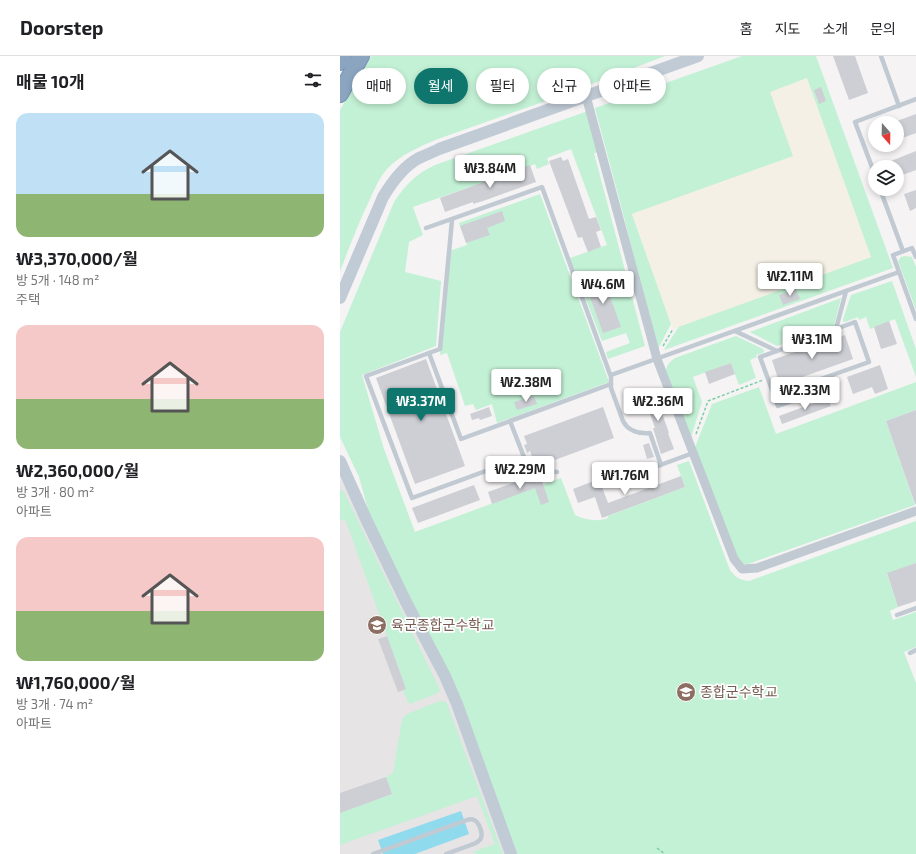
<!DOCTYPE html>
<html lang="ko">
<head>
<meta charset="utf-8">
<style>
	body { margin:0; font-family:"Exo 2","Noto Sans KR",sans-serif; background:#f2f2f2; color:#202124; height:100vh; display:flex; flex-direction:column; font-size:15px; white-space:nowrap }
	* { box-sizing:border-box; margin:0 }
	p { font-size:13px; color:#757577 }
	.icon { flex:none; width:22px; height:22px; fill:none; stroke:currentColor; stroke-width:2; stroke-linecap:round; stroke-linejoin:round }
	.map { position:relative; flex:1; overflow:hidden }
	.sheet { display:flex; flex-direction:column; background:#fff; width:340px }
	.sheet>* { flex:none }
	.top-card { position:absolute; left:12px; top:12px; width:380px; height:36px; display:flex; gap:8px }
	.needle { width:26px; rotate:160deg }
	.buttons { position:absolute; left:528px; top:60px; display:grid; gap:8px }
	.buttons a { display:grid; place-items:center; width:36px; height:36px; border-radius:50%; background:#fff; box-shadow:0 2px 6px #0003; font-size:20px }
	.price { position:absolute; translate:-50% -34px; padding:0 9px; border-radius:4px; background:#fff; color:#222; font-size:13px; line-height:26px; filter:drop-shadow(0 1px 2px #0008) }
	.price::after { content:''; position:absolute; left:50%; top:24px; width:12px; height:9px; margin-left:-6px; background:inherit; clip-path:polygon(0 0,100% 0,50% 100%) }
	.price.selected { background:#0f766e; color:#fff }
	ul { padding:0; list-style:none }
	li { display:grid; align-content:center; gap:8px; height:212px; padding:0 16px }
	li span { display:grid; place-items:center; height:124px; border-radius:12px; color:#555 }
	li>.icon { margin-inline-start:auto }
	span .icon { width:72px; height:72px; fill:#fffc; stroke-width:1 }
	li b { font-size:17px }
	h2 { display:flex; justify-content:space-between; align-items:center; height:48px; padding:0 16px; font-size:17px }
	.chip { padding:0 14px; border-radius:18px; background:#fff; box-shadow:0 2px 6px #0003; font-size:14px; line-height:36px }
	.chip.selected { background:#0f766e; color:#fff }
	header { display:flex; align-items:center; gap:24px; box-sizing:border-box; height:56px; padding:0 20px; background:#fff; border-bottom:1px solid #e0e0e0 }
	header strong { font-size:19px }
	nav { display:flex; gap:22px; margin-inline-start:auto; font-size:14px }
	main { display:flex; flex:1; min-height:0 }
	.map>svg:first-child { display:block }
</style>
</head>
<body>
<header>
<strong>Doorstep</strong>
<nav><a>홈</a><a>지도</a><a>소개</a><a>문의</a></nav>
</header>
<main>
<section class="sheet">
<h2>매물 10개<svg class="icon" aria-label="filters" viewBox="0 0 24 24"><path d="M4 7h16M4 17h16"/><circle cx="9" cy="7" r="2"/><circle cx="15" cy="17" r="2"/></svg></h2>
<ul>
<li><span style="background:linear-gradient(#bfe0f5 65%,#8fb573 0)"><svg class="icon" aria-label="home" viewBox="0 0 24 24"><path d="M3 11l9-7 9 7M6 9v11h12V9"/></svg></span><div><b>₩3,370,000/월</b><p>방 5개 · 148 m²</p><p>주택</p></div></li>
<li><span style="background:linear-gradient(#f6c9c9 60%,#8fb573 0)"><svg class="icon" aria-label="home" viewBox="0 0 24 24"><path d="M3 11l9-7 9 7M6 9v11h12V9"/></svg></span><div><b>₩2,360,000/월</b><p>방 3개 · 80 m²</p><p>아파트</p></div></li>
<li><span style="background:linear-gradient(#f6c9c9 60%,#8fb573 0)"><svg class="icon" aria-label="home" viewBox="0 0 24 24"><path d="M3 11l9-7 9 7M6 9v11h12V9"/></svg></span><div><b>₩1,760,000/월</b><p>방 3개 · 74 m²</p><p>아파트</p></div></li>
</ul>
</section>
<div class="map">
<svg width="576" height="798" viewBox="0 0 576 798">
	<rect width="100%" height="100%" fill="#f5f3f3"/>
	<polygon fill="#e6e4e5" points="0,421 100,620 166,798 0,798"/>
	<g fill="#c3f1d5">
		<path d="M 31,0 L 325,0 L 220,40 L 95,84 C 79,91 63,98 50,110 C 41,118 36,130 31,141 C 19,165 10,190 0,215 L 0,54 Z"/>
		<polygon points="402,0 476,0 553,212 324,294 339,270 531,201 431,36 454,100 292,158 331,268 318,293 315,290 284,161 255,52"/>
		<path d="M 248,55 L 259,96 L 254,97 L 305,290 L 268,303 L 266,296 L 290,287 L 286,277 L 262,285 L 230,202 L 267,189 L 231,93 L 207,102 L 209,108 L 197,113 L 195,108 L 73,151 L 83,179 L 69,186 L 65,216 L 101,225 L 96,290 L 22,319 L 44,393 L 75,476 L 221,422 L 235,459 C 245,464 258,466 268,462 L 268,460 L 345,431 L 337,409 L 349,405 L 390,514 C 396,522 400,524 409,525 L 576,465 L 576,507 L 547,518 L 558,551 L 550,555 L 553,564 L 576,556 L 576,591 L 564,596 L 576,627 L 576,798 L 176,798 L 85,573 L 29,457 L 19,421 L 0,381 L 0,276 L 54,146 C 66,128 76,118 95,109 Z"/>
		<polygon points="200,138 269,326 157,367 152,348 136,354 133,348 125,350 107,297 100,299 109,195 127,189 119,167"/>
		<polygon points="565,200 572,201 576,211 576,254 558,205 561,201"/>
		<polygon points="552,225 576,293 576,321 555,263 530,273 526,261 519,264 518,261 505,266 503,265 503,263 511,239"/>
		<polygon points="501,242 494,270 437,290 410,276"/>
		<path d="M 396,280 L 423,293 L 424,295 L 423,297 L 416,299 L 417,301 L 410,304 L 416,322 L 399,329 L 391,307 L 353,321 L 362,346 L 351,381 L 326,315 C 327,308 330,306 335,302 Z"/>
		<polygon points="576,326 576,354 546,365 575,449 408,508 403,508 397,501 354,394 372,348 419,331 436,378"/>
		<polygon points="0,433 4,436 100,634 98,637 70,648 68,646 63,634 66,633 5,463 0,465"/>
		<polygon points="102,645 106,646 107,648 163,798 139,798 132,796 155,788 137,740 0,789 0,757 52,738 46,721 53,717 62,664 64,661 67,658 97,646"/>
	</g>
	<polygon fill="#f5f0e5" points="467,22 531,201 333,273 292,158 453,100 430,36"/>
	<polygon fill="#90daee" points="121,755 129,778 75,798 43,798 38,784"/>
	<g fill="#cdcfd5">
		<polygon points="493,0 515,0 528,37 509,44"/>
		<polygon points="481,31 486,45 479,48 474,34"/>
		<polygon points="576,58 576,77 557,84 557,65"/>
		<polygon points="576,95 576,114 557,121 557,111 554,111 551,105"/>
		<polygon points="221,101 223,105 228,103 249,163 256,161 261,174 256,176 261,191 248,196 242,181 238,182 209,105"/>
		<polygon points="190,109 196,126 143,145 133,148 133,146 105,156 100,142"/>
		<polygon points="576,134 576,152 570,155 564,138"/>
		<polygon points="162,155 165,165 147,172 150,179 126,187 120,170"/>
		<polygon points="263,221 281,271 263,277 245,227"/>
		<polygon points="456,233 460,243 443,249 439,239"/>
		<polygon points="549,265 557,288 541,293 534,271"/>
		<polygon points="505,279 513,303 440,329 432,304"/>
		<polygon points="86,303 125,410 75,428 36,322"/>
		<polygon points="391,307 395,318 369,328 365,316"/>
		<polygon points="540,309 548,333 535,338 532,331 513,338 507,321"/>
		<polygon points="313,332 329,377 328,377 334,393 321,398 313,372 315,372 302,336"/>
		<polygon points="194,340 197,348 177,354 174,346"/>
		<polygon points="488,342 491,350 442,368 439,360"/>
		<polygon points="149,351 152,360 140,364 139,362 132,364 130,358"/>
		<polygon points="263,351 274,382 196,411 190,395 187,397 184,389 187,388 184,380"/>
		<polygon points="576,354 576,448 575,448 546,365"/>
		<polygon points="309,387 314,401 307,403 303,389"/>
		<polygon points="197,418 200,419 209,446 201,449 195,432 152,448 148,436"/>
		<polygon points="341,420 345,431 262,462 255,441 238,447 233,433 259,423 268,447"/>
		<polygon points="134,429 140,444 78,467 72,452"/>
		<polygon points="576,507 576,545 558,551 547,517"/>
		<polygon points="47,580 66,633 58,636 38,583"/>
		<polygon points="46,721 52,738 0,757 0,737"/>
	</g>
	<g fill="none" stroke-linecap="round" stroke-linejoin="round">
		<defs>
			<g id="highway">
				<polyline points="0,6 3,0"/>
				<polyline points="0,38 21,0"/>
			</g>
		</defs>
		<use href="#highway" stroke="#7690ad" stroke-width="18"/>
		<g stroke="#7ad0a6" stroke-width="1.5" stroke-dasharray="3 2" stroke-linecap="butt">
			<polyline points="323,290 333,273"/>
			<polyline points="356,378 368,345 423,324"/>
			<polyline points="317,792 325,798"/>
		</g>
		<g stroke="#c1cad2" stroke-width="4.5">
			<polyline points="541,0 559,50"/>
			<polyline points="535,119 515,66 576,43"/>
			<polyline points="540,133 563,195"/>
			<polyline points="112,164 100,293 26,320 72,442 184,401"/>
			<path d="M 86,172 L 202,131 L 271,321 L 271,332 L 283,365 C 288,375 299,378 310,377 L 321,409"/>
			<polyline points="559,216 553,199 572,192 576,201"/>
			<polyline points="395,275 437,295 496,273 506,235"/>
			<polyline points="437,295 420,301 438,350 485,333 481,323 529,306 515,266 496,273"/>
			<polyline points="89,297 121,383 271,328"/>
			<polyline points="271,319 559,216 576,263"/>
			<polyline points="170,365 189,414 217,416"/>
			<polyline points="266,429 353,397"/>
			<polyline points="557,559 576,552"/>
			<polyline points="570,597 576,594"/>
			<path d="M 33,798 L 124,765 C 127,764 131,762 134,764 C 139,766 143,777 141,782 C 140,785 138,785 136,787 L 106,798"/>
		</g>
		<polyline stroke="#c1cad2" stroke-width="9" points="246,40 317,303 394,503 402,513 417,512 576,455"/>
		<g stroke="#c1cbd6" stroke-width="12">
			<path d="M 0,242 L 43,141 C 52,126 64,110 79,102 C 86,99 93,96 99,93 L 358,0"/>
			<polyline points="0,405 26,463 66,546 105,620 117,648 171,798"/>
		</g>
		<use href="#highway" stroke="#8ba5c1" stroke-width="16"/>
	</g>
	<defs>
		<symbol id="university-disc" viewBox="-11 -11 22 22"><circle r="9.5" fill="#8d6e63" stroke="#fff"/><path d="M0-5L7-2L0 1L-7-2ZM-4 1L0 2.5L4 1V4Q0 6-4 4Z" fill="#fff"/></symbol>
	</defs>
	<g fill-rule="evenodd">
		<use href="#university-disc" x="26" y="558" width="22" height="22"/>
		<use href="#university-disc" x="335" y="625" width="22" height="22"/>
	</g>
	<g text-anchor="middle" stroke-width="3.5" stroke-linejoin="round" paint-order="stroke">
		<g font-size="14" fill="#785e54" stroke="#fff" text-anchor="start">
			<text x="51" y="574">육군종합군수학교</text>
			<text x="360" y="641">종합군수학교</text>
		</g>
	</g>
</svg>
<div class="buttons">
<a><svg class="needle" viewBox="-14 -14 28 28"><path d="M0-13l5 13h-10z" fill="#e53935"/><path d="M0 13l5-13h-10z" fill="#757577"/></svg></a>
<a><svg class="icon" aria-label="layers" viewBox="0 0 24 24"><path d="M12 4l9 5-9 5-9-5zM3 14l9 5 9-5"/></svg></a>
</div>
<b class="price" style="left:150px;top:133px">₩3.84M</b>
<b class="price" style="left:450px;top:241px">₩2.11M</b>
<b class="price" style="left:263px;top:249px">₩4.6M</b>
<b class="price" style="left:472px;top:304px">₩3.1M</b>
<b class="price" style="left:186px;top:347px">₩2.38M</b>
<b class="price" style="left:465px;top:355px">₩2.33M</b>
<b class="price selected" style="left:81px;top:366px">₩3.37M</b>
<b class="price" style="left:318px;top:366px">₩2.36M</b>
<b class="price" style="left:180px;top:434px">₩2.29M</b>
<b class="price" style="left:285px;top:440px">₩1.76M</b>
<div class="top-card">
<a class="chip">매매</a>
<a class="chip selected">월세</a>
<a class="chip">필터</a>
<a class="chip">신규</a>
<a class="chip">아파트</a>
</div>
</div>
</main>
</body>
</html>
